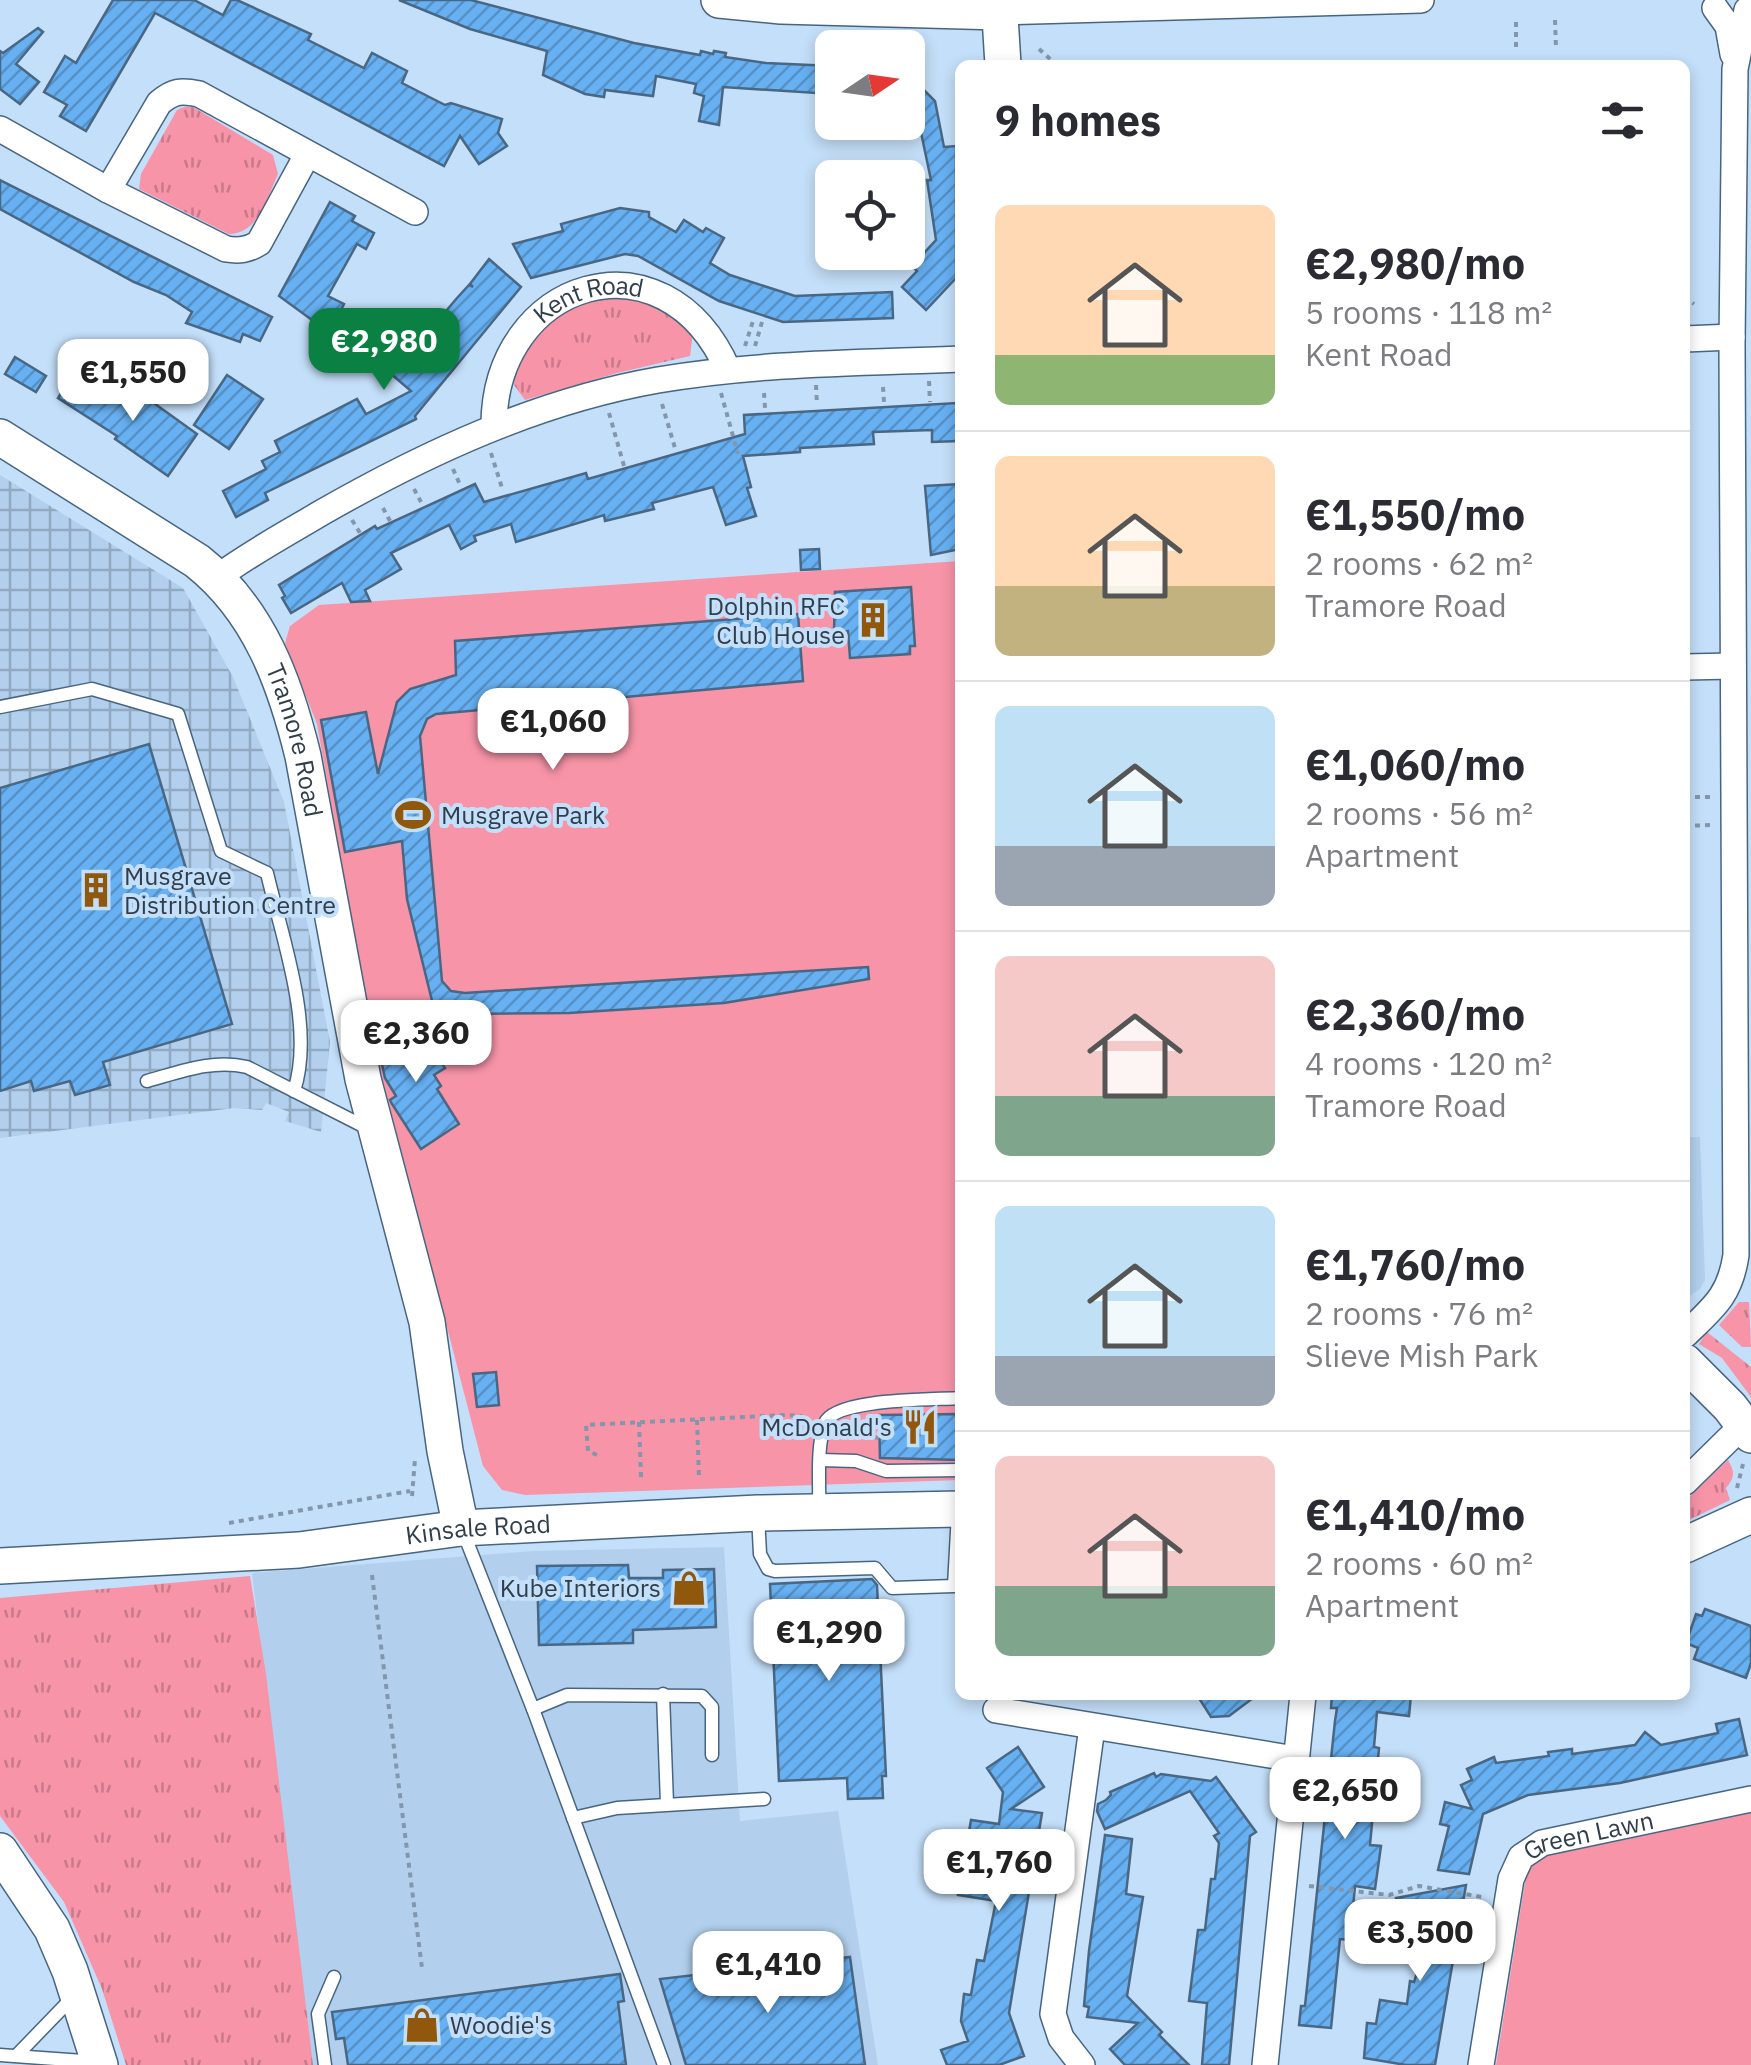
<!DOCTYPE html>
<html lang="en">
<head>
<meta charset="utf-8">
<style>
	body { margin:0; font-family:"IBM Plex Sans",sans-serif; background:#f2f2f3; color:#2b2b33; height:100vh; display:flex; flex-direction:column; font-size:38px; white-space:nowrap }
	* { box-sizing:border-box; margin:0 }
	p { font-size:32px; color:#7c7c81 }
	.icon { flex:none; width:55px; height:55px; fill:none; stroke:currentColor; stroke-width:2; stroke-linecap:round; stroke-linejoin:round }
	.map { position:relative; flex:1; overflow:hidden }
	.drawer { position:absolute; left:955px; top:60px; width:735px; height:1640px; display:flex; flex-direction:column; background:#fff; border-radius:15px; box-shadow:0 5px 15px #0003 }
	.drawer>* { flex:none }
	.needle { width:65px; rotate:77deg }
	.fabs { position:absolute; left:815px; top:30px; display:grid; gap:20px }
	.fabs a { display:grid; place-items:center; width:110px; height:110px; border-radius:15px; background:#fff; box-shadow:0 5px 15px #0003; font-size:50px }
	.price { position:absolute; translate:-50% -85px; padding:0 22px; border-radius:20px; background:#fff; color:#222; font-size:32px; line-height:65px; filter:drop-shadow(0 2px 5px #0008) }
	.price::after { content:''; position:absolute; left:50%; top:60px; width:30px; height:22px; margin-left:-15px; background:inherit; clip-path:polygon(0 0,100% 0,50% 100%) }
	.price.on { background:#0b8043; color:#fff }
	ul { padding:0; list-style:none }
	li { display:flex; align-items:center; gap:30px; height:250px; padding:0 40px }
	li+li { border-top:2px solid #e1e1e2 }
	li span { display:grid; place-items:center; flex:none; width:280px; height:200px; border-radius:15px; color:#555 }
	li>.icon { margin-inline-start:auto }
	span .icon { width:120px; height:120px; fill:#fffc; stroke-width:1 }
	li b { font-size:42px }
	h2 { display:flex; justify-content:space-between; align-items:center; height:120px; padding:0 40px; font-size:42px }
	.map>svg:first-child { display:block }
</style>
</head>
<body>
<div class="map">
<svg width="1751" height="2065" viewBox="0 0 1751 2065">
	<defs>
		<pattern id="industrial-grid" width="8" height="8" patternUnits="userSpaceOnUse" patternTransform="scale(2.5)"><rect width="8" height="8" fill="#b2d0ed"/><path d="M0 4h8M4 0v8" fill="none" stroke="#91aac2"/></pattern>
		<pattern id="grass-tufts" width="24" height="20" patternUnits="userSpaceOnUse" patternTransform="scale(2.5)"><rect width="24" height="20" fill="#f794a8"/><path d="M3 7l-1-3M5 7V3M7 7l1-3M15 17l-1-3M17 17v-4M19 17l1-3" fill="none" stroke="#c87a8b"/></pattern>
		<pattern id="building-hatch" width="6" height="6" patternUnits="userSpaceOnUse" patternTransform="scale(2.5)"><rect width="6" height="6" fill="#67b0f2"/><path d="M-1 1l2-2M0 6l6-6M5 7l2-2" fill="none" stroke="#5591c6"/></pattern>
	</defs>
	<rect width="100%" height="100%" fill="#c4dff9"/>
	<g fill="#b2d0ed">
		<polygon points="1685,1137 1700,1137 1705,1280 1700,1289 1685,1299"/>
		<polygon points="724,1547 740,1821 838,1811 878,2065 312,2065 252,1573 533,1551"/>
	</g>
	<polygon fill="url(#industrial-grid)" points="0,475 183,588 233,677 284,802 330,1042 321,1132 285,1121 289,1112 266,1103 262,1110 234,1108 0,1138"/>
	<g fill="url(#grass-tufts)">
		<path d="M 184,107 L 193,107 L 273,155 L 278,174 C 267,198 259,233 229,234 L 139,189 L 141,174 L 177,110 Z"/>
		<polygon points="607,296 647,299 693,333 690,356 617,373 525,400 514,385 513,375 531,334 575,305"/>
		<polygon points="1739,1302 1749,1302 1751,1347 1742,1347 1719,1325"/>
		<polygon points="1707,1332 1751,1367 1751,1397 1722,1358 1699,1344"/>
		<path d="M 1728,1460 C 1735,1472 1735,1477 1726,1488 L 1730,1500 L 1685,1522 L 1685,1501 Z"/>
		<polygon points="250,1576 266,1674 313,2065 126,2065 102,1989 64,1902 0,1816 0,1598"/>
	</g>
	<g fill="#f794a8">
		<polygon points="960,561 960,1480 525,1495 502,1490 483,1466 374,1046 317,724 285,643 290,626 319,605"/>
		<polygon points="1751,1813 1751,2065 1496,2065 1526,1876 1532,1866 1547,1856"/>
	</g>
	<g fill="url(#building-hatch)" stroke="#496783" stroke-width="2.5">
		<polygon points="113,0 194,0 223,15 231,0 237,0 311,34 308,40 364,68 372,53 407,71 402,83 445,105 451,103 502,119 498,133 507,146 479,164 460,136 444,166 155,13 86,131 60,116 67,105 44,92 65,56 76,63"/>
		<polygon points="399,0 471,0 634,43 700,55 701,51 713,54 714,51 726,53 725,57 766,63 832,66 832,94 723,87 719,125 699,121 704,96 694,93 696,84 656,76 653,96 605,90 604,97 585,94 543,75 547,51 470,29"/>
		<polygon points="38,28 43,32 16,64 39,82 20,104 0,89 0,51 3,53"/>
		<polygon points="908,74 935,101 944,147 956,146 956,278 926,310 902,287 917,271 912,266 936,240 927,180 931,180 919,123 908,136"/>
		<polygon points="0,180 272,317 260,341 243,334 240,342 186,323 192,312 166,295 134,282 0,209"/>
		<polygon points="330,202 355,216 352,221 374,233 366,249 357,244 328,296 344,304 341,310 351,319 338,339 279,296"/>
		<polygon points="620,208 649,212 649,217 676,232 684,220 703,232 706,228 724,238 710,263 730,275 795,296 892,292 893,318 783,322 719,301 638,256 625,254 531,278 513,244 563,231 561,224"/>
		<polygon points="489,259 521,287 415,416 416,419 265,493 268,500 236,517 223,491 266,469 262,461 280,452 275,441 357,399 366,414 411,391 376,361 390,345 411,362 436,335 430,330 457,298 469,285 473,287 470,284"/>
		<polygon points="15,357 46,376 36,392 5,374"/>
		<polygon points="74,373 133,411 144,396 197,434 168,476 115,439 117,436 58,398"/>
		<polygon points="227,375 263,399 229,449 194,425"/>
		<polygon points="957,403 959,441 932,442 932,430 873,432 874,444 800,448 800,452 743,456 751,487 747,488 756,516 726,525 713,487 652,503 654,509 605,521 604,515 516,542 511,524 474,536 476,541 461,549 449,525 391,553 401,569 365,590 370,601 351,602 342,583 291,613 282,598 285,596 279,585 375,526 377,529 475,484 484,502 586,473 588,479 745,434 744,415"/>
		<polygon points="960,484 960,549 931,555 925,486"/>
		<polygon points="819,549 820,569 801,570 800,550"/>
		<polygon points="911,587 915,646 910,646 910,654 850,658 848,631 834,632 835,592"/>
		<polygon points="798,614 803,681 436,714 427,719 420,736 442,981 451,991 465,993 868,967 869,979 724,1003 569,1013 463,1014 434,1009 407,899 402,841 345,852 321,720 366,712 378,774 397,702 410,689 456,675 455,641"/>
		<polygon points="149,744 232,1024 103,1062 110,1085 75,1095 70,1081 34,1091 31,1081 0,1091 0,788"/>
		<polygon points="415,1022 445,1068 434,1075 441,1086 437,1089 459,1124 421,1149 392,1104 390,1100 396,1096 385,1078 378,1046"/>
		<polygon points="496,1372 499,1405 477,1407 473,1374"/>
		<polygon points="960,1414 960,1460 880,1458 879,1415"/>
		<polygon points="628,1565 629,1578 663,1578 663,1570 714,1569 716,1627 633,1630 633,1643 539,1645 537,1566"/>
		<polygon points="872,1579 877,1585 886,1776 882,1776 883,1798 848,1799 847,1778 779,1781 770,1584"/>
		<polygon points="1705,1609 1751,1626 1751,1663 1746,1678 1694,1659 1698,1648 1686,1643 1696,1614 1702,1616"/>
		<polygon points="1197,1695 1257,1695 1229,1716 1211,1717"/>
		<polygon points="1332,1695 1411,1695 1409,1716 1377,1712 1374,1747 1379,1748 1370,1845 1381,1846 1375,1889 1355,1886 1350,1940 1340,1939 1331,2028 1299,2025 1301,2006 1305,2006 1335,1721 1337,1708 1331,1708"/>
		<polygon points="1739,1719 1747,1755 1620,1783 1528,1795 1483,1814 1469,1874 1438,1870 1449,1826 1440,1824 1445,1802 1472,1809 1461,1785 1472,1780 1467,1769 1494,1757 1496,1763 1549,1756 1548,1752 1572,1749 1572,1754 1635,1745 1645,1732 1661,1745 1718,1733 1716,1724"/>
		<polygon points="1018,1747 1044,1787 1011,1809 1042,1813 1009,2013 1024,2056 999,2065 947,2065 941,2050 968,2041 961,2021 964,1994 971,1995 977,1960 984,1961 996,1901 958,1895 971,1820 999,1824 1003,1792 987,1768"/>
		<polygon points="1154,1773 1156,1777 1161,1774 1211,1781 1216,1777 1256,1832 1250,1836 1229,2065 1202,2065 1207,2003 1189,2001 1198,1930 1205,1930 1211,1879 1215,1879 1219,1843 1214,1836 1219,1833 1190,1791 1105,1829 1097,1811 1098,1804 1106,1800 1111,1795 1110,1792"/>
		<polygon points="1105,1835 1132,1839 1126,1894 1143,1897 1127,1996 1162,2032 1159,2035 1189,2065 1125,2065 1110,2049 1138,2023 1087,2017 1089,2007 1084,2006 1089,1951"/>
		<polygon points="1466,1885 1435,2065 1406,2065 1364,2058 1367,2023 1376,2024 1380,2000 1407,2004 1410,1981 1414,1982 1419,1966 1426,1928 1400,1923 1396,1898"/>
		<polygon points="850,1957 865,2065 686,2065 660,1979"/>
		<polygon points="620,1974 624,2001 618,2002 626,2065 348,2065 344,2038 336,2039 332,2012"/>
	</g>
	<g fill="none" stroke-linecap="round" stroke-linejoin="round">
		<defs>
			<g id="lane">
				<path d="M 0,707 L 92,689 L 178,714 L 221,851 L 267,873 C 282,938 315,1027 294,1091"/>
				<path d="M 147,1081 C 180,1072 212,1059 247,1067 L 371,1130"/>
				<polyline points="820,1460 856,1461 886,1471 960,1470"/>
				<path d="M 819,1509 C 820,1482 816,1449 825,1423 C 835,1398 934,1400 960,1398"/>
				<polyline points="758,1515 760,1554 768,1569 775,1571 875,1568 892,1588 954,1586 958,1513"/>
				<polyline points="462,1529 533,1709 664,2065"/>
				<polyline points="663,1694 667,1804"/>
				<polyline points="533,1709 567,1695 702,1696 712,1707 712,1755"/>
				<polyline points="573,1818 617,1808 764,1799"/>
				<polyline points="0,2055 97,2062"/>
				<polyline points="17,2055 74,1996"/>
				<polyline points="325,2065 318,2014 334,1977"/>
			</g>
			<g id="street">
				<polyline points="1715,8 1728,26 1733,54"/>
				<polyline points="1000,12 1421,0"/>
				<path d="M 0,129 L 108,190 L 226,249 C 239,251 248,250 259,243 L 307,155"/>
				<path d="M 108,190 L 159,103 C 173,91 181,90 199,94 L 415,212"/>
				<polyline points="1685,339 1732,337"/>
				<path id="s1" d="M 494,427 C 493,281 664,225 728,370"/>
				<path d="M 218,577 C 250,553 286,534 321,513 C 426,453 538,401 658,380 C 757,363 859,363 960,359"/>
				<polyline points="1685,667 1733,666"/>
				<path d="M 1685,1335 C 1713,1308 1730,1296 1736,1255 L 1732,344 L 1735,69 L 1747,10"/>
				<polyline points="1685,1482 1744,1424"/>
				<polyline points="996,1710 1295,1759"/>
				<polyline points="1082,2065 1061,2038 1053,2014 1092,1727"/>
				<polyline points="1265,2065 1303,1695"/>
				<path id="s2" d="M 1481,2065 L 1511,1879 L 1521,1857 L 1542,1843 L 1751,1799"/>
			</g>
			<g id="secondary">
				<polyline points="719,0 781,6 1000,12"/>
				<polyline points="999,0 1003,65"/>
				<path id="s3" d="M 0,437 L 197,561 C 259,610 285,682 303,756 L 363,1079 L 427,1322 L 445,1451 L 461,1528"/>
				<polyline points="1685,1362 1730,1407 1751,1435"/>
				<polyline points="1685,1545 1751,1515"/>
				<path id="s4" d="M 0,1566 L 299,1550 L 461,1528 L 758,1513 L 960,1509"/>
				<polyline points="0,1851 52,1929 70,1971 100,2065"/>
			</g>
		</defs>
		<use href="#lane" stroke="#476581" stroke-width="15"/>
		<use href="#street" stroke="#476581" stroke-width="28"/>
		<use href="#secondary" stroke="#476581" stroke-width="38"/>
		<g stroke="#8297ab" stroke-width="4" stroke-dasharray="5 5" stroke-linecap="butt">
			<polyline points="1555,20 1556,48"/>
			<polyline points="1516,22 1516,49"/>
			<polyline points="1039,49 1057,65"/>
			<polyline points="1685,296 1694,304"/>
			<polyline points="745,346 754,318"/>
			<polyline points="755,346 762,322"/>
			<polyline points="929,381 930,402"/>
			<polyline points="816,385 817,405"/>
			<polyline points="883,387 884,402"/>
			<polyline points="721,393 738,454"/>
			<polyline points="764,393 765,408"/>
			<polyline points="662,404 675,448"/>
			<polyline points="609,413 624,466"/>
			<polyline points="491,453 503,491"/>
			<polyline points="453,469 461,487"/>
			<polyline points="414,489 421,502"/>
			<polyline points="383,508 390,521"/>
			<polyline points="352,520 360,533"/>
			<polyline points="1685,700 1689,696"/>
			<polyline points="1685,797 1710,797"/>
			<polyline points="1685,826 1710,825"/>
			<polyline points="697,1420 699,1477"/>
			<polyline points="639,1422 641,1477"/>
			<polyline points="861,1424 868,1436 879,1438"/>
			<polyline points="597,1455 588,1451 586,1425 786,1415 801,1416 807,1422"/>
			<polyline points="1737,1488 1743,1464"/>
			<polyline points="412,1496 415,1459"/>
			<polyline points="229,1523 410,1491"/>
			<polyline points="372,1575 422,1968"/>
			<polyline points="1309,1886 1389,1895 1419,1886 1482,1897"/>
		</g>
		<use href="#lane" stroke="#fff" stroke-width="12"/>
		<use href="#street" stroke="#fff" stroke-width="25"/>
		<use href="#secondary" stroke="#fff" stroke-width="35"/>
	</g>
	<defs>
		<symbol id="building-bare" viewBox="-9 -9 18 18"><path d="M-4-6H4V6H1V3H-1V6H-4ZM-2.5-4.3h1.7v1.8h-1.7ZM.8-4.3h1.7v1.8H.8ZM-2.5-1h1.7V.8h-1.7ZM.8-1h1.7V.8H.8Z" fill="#8f580d" stroke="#c4dff9" stroke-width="2.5" paint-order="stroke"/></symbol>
		<symbol id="stadium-bare" viewBox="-9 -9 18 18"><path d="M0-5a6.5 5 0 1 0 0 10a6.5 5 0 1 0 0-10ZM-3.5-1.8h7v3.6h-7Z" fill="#8f580d" stroke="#c4dff9" stroke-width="2.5" paint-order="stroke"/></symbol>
		<symbol id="restaurant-bare" viewBox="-9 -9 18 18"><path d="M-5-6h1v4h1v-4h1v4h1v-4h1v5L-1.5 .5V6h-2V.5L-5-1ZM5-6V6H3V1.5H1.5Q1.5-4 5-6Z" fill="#8f580d" stroke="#c4dff9" stroke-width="2.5" paint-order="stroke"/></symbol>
		<symbol id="shop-bare" viewBox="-9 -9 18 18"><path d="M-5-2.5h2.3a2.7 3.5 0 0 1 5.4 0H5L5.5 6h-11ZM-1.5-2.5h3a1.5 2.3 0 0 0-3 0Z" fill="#8f580d" stroke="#c4dff9" stroke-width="2.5" paint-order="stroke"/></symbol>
	</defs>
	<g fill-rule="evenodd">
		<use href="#building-bare" x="848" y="595" width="50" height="50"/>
		<use href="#stadium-bare" x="388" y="790" width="50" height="50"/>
		<use href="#building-bare" x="71" y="865" width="50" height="50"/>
		<use href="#restaurant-bare" x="895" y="1402" width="50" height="50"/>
		<use href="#shop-bare" x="664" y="1563" width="50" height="50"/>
		<use href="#shop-bare" x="397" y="2000" width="50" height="50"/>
	</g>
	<g text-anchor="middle" stroke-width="8" stroke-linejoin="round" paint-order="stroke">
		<g font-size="25" fill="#303e4b" stroke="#c4dff9">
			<text dy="9" stroke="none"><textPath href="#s1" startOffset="178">Kent Road</textPath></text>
			<text dy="9" stroke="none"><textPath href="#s3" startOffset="442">Tramore Road</textPath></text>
			<text dy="9" stroke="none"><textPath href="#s4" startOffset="480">Kinsale Road</textPath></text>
			<text dy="9" stroke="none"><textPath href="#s2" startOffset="285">Green Lawn</textPath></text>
		</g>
		<g font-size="25" fill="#303e4b" stroke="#c4dff9" text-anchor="end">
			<text x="845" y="615">Dolphin RFC<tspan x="845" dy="29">Club House</tspan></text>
			<text x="441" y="824" text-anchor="start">Musgrave Park</text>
			<text x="124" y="885" text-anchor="start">Musgrave<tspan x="124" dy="29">Distribution Centre</tspan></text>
			<text x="892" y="1436">McDonald's</text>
			<text x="661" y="1597">Kube Interiors</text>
			<text x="450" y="2034" text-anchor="start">Woodie's</text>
		</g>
	</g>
</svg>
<div class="fabs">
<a><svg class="needle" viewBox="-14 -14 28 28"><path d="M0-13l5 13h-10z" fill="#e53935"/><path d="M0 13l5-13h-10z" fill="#7c7c81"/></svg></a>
<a><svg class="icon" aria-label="locate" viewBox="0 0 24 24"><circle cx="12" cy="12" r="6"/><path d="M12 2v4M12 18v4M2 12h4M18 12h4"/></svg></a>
</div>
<b class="price on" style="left:384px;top:393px">€2,980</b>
<b class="price" style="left:133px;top:424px">€1,550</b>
<b class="price" style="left:553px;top:773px">€1,060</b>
<b class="price" style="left:416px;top:1085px">€2,360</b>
<b class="price" style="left:829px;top:1684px">€1,290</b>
<b class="price" style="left:1345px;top:1842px">€2,650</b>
<b class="price" style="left:999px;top:1914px">€1,760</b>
<b class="price" style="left:1420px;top:1984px">€3,500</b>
<b class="price" style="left:768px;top:2016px">€1,410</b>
<section class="drawer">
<h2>9 homes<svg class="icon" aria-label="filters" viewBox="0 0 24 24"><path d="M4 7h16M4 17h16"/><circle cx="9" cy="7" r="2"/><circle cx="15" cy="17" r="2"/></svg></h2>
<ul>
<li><span style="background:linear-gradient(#ffd9b3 75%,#8fb573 0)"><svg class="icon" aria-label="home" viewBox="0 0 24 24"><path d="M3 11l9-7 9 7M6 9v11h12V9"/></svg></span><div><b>€2,980/mo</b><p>5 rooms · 118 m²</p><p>Kent Road</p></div></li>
<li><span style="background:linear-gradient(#ffd9b3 65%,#c2b280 0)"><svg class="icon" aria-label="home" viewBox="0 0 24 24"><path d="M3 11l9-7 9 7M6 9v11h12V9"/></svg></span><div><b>€1,550/mo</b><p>2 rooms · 62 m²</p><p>Tramore Road</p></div></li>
<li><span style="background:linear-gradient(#bfe0f5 70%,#9aa5b1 0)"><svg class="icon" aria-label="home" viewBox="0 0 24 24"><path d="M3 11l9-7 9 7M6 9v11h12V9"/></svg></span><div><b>€1,060/mo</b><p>2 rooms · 56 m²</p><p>Apartment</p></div></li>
<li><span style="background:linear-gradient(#f6c9c9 70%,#7fa58c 0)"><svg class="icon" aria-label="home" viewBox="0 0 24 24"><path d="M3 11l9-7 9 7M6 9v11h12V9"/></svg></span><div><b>€2,360/mo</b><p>4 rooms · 120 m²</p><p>Tramore Road</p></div></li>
<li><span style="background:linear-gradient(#bfe0f5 75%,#9aa5b1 0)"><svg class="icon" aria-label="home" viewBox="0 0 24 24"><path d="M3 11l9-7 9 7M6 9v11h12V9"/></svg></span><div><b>€1,760/mo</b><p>2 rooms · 76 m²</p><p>Slieve Mish Park</p></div></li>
<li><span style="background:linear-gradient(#f6c9c9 65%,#7fa58c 0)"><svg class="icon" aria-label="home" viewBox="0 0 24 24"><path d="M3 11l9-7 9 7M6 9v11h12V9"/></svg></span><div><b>€1,410/mo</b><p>2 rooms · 60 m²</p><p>Apartment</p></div></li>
</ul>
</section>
</div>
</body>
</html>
